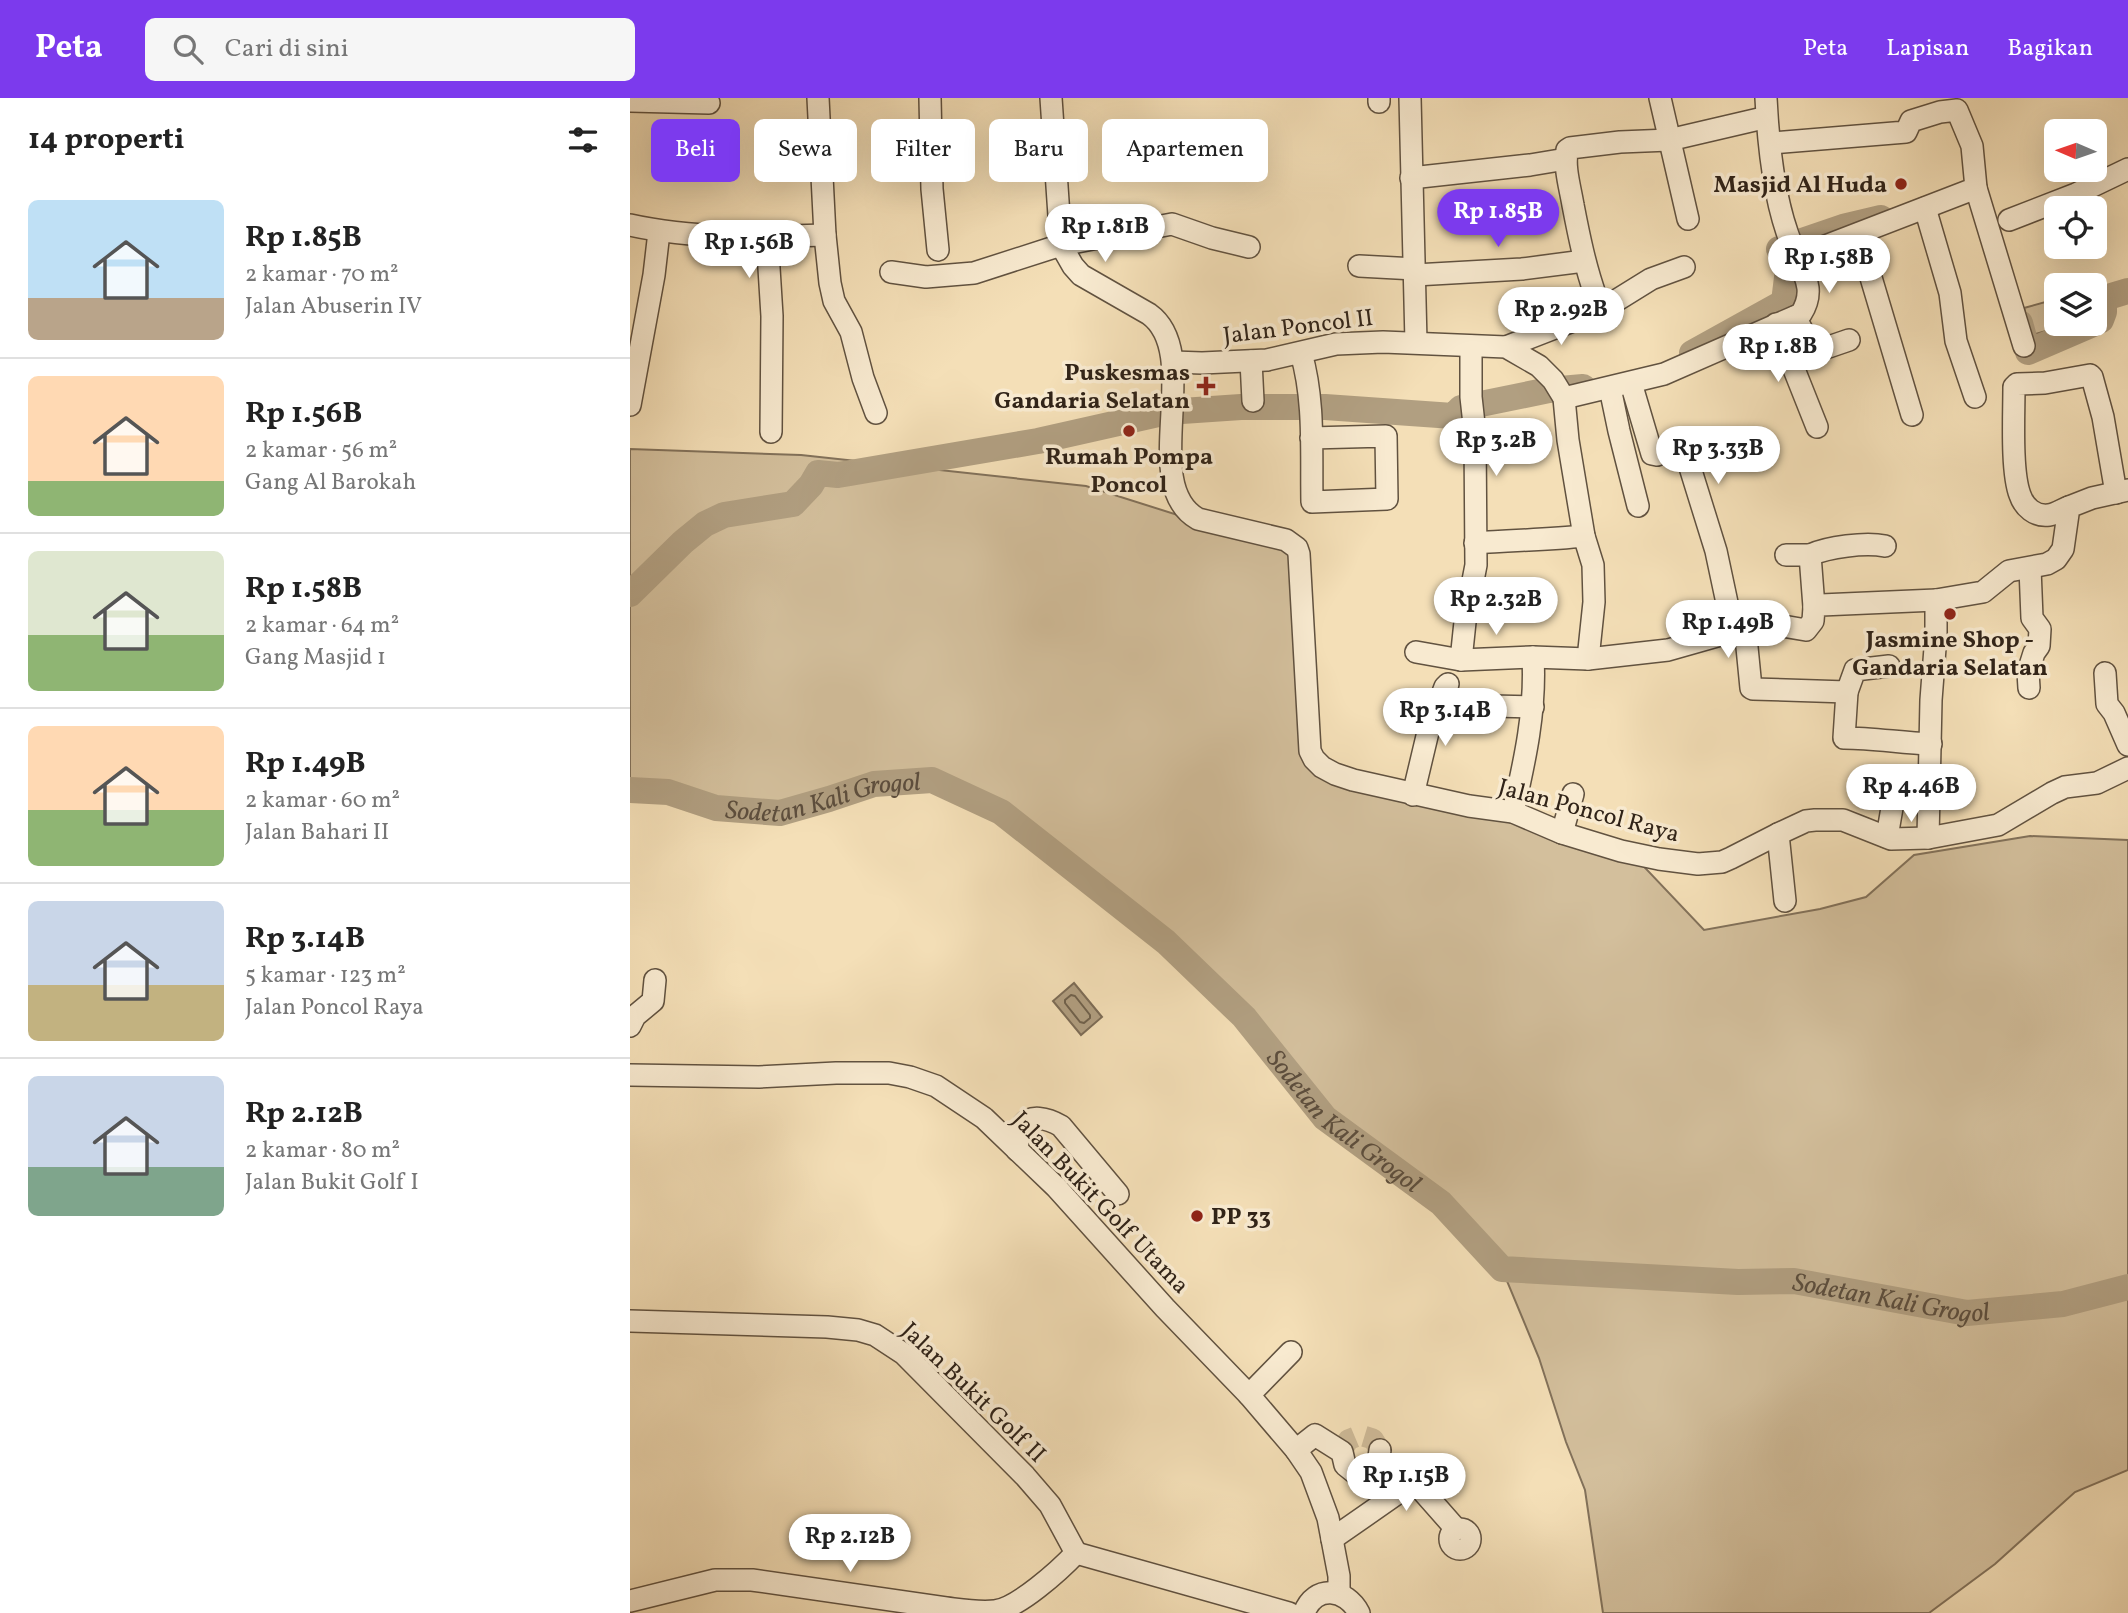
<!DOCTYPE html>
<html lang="id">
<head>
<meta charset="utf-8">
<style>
	body { margin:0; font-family:Vollkorn,serif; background:#f6f6f6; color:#222; height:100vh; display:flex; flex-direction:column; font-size:26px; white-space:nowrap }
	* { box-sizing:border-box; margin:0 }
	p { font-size:23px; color:#767676 }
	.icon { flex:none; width:38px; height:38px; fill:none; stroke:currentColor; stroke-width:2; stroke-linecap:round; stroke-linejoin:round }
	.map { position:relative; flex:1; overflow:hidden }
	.panel { display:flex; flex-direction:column; background:#fff; width:630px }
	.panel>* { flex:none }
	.guide { position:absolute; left:21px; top:21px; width:665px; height:63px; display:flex; gap:14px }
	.needle { width:46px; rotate:272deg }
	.buttons { position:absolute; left:1414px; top:21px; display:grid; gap:14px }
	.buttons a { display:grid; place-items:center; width:63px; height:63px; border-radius:10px; background:#fff; box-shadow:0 7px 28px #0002; font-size:35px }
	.price { position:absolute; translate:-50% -60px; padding:0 16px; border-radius:24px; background:#fff; color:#222; font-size:23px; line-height:46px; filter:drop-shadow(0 2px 4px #0008) }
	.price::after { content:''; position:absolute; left:50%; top:42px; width:21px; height:16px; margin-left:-10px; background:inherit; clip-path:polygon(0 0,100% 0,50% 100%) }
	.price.active { background:#7c3aed; color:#fff }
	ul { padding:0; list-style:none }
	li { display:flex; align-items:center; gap:21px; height:175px; padding:0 28px }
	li+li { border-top:2px solid #e0e0e0 }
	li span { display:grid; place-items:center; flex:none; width:196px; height:140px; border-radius:10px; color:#555 }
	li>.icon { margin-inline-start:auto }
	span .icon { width:84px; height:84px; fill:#fffc; stroke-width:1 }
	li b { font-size:30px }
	h2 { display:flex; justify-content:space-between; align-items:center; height:84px; padding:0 28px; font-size:30px }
	.chip { padding:0 24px; border-radius:10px; background:#fff; box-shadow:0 7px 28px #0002; font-size:24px; line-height:63px }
	.chip.active { background:#7c3aed; color:#fff }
	header { display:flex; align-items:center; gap:42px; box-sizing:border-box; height:98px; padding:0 35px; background:#7c3aed; color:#fff }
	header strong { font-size:33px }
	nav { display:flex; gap:38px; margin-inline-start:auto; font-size:24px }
	.search { width:490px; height:63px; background:#f6f6f6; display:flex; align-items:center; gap:18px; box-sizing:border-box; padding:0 24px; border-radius:10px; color:#767676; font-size:26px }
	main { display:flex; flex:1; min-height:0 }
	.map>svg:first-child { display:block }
</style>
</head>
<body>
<header>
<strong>Peta</strong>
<div class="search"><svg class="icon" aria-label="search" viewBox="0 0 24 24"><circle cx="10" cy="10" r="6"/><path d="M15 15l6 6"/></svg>Cari di sini</div>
<nav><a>Peta</a><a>Lapisan</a><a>Bagikan</a></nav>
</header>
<main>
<section class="panel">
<h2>14 properti<svg class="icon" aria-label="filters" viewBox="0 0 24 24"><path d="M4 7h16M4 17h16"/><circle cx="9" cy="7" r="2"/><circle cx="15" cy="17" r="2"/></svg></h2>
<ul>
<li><span style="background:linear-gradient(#bfe0f5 70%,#b9a48a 0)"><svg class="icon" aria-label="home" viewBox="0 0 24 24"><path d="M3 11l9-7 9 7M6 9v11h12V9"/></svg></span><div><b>Rp 1.85B</b><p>2 kamar · 70 m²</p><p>Jalan Abuserin IV</p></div></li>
<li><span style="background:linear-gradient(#ffd9b3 75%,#8fb573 0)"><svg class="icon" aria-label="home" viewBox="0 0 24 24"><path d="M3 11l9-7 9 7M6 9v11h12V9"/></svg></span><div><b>Rp 1.56B</b><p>2 kamar · 56 m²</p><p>Gang Al Barokah</p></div></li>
<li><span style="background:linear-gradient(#dfe7d0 60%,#8fb573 0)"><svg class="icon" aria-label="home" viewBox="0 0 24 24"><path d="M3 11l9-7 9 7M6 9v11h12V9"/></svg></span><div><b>Rp 1.58B</b><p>2 kamar · 64 m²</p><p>Gang Masjid 1</p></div></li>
<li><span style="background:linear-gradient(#ffd9b3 60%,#8fb573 0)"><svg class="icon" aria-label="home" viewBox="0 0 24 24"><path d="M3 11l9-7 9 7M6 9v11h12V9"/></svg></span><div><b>Rp 1.49B</b><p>2 kamar · 60 m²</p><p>Jalan Bahari II</p></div></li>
<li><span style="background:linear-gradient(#c9d6e8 60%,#c2b280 0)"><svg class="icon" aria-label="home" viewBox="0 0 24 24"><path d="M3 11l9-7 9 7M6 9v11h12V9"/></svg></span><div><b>Rp 3.14B</b><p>5 kamar · 123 m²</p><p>Jalan Poncol Raya</p></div></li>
<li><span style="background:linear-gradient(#c9d6e8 65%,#7fa58c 0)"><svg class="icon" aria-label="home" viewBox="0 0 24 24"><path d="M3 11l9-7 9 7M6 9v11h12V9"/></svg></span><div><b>Rp 2.12B</b><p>2 kamar · 80 m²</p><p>Jalan Bukit Golf I</p></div></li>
</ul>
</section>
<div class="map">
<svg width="1498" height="1515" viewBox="0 0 1498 1515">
	<rect width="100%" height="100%" fill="#f4dfb7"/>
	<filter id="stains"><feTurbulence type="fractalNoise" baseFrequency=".00286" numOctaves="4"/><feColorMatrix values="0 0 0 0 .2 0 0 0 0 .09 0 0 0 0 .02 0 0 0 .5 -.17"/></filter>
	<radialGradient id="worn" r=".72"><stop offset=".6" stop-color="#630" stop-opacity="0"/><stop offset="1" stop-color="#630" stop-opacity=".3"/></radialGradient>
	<g fill="#d3bf9c" stroke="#82715a" stroke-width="2">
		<polygon points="1426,201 1426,226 1440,226 1402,237 1394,210"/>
		<polygon points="0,351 171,357 456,388 633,444 662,456 672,652 698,681 869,714 1003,757 1074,832 1190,811 1236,799 1284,757 1400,738 1498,742 1498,1372 1445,1394 1365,1466 1299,1515 973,1515 955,1392 936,1344 909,1260 872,1171 811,1105 695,1020 614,919 536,843 371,714 302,682 244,686 199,701 150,715 86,710 38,694 0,692"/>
	</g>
	<polygon fill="#b19f81" stroke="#7d6d57" stroke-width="2" points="444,885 472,919 451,937 423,903"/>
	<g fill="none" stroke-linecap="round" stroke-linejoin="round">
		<polygon stroke="#70614c" stroke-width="2" points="441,897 445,898 460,917 460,920 454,925 450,924 435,905 435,902"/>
		<g stroke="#b19f81" stroke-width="26">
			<polyline points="1390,225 1398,254 1463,226"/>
			<polyline points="1465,225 1471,222 1474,214 1474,202 1478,199 1498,193"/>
			<polyline points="1062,255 1154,204 1158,171 1149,151 1213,129 1251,120"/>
			<polyline points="0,496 53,444 75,426 94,417 163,406 181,387 188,375 208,377 220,375 408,343 537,314 611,309 695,309 823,318 831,310 919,292 953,289"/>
			<path id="s1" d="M 0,692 L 38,694 L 86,710 L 150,715 L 199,701 L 244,686 L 302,682 L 371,714 L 536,844 L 614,919 L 695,1020 L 811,1105 L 872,1171 L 1108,1184 L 1164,1183 L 1337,1215 L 1433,1206 L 1498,1189"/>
		</g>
		<polyline stroke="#cdb997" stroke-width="21" stroke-dasharray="21 10" stroke-linecap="butt" points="712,1354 718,1342 730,1337 743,1341 750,1352"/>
		<defs>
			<g id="minor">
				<polyline points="188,0 195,137 200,185 204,203 221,234 233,280 246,315"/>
				<polyline points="300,0 302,91 308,152"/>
				<path d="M 421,0 L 431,147 L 443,168 L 451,177 L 519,216 C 575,256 507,387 568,421 L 656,442 L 667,450 L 669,456 L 680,653 L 684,661 L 692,669 L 705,676 L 723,682 L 839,708 L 883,714 L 932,735 L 991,753 L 1029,761 L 1068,766 L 1092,764 L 1101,760 L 1148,736 L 1176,723 L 1185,722 L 1213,722 L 1261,741 L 1298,740 L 1368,727 L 1422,695 L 1435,689 L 1467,685 L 1498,670"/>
				<polyline points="749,0 749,4"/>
				<polyline points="780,0 786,244"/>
				<polyline points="1030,0 1058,121"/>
				<polyline points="0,3 79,5"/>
				<polyline points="1141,45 1276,34 1281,23 1310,14 1327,12 1342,48 1346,90 1167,159"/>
				<polyline points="781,80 900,67 936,61"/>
				<polyline points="1346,90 1394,248"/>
				<polyline points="1295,110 1320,195 1326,243 1345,299"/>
				<polyline points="1379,122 1446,96 1498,71"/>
				<path d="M 0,127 C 62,141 132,139 195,137"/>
				<polyline points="1228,136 1282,317"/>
				<polyline points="137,138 142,218 141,334"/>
				<polyline points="729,168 785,171"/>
				<polyline points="261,174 296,179 344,175 431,147 542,126 582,140 619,149"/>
				<polyline points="785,177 892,171 954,163"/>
				<path d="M 966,199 C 955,168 949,138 943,107 C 940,89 934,70 937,52 L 940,50 L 990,44 L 1039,42 L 1129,21"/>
				<polyline points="1165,219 1184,254 1219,242"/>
				<polyline points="1146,226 1187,329"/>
				<polyline points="876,249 971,212 1021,181 1054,169"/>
				<path d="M 671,255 C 685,303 681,354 682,404 L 757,401 L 756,338 L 681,340"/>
				<polyline points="621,263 623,303"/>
				<polyline points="543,264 572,265 637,262 706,246 753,244 876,249 909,268 923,282 934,300 938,342 954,438 963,467 964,504 958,561"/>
				<polyline points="1001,285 1022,356 1027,357 1050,348 1054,350 1086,453 1103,533"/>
				<polyline points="980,290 989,333 1008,408"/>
				<path d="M 934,300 L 1034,276 L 1171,216 C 1176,208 1179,200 1178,190 C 1175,170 1163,153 1157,134 C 1144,96 1138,41 1136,0"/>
				<polyline points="0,307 24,177 29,134"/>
				<path d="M 1439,409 C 1433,411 1426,416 1419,417 C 1405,419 1394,409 1390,397 C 1381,374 1384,316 1384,289 L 1387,286 L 1415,285 L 1460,277 L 1462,279 L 1473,319 L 1486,395"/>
				<path d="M 845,445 C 882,442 918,442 954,438"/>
				<polyline points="1156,457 1180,457 1184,509"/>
				<path d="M 1180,457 C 1198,449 1235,444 1255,448"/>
				<polyline points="1115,529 1121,590 1123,591 1217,594 1225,572 1259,568"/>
				<polyline points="786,554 831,562 903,559 958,561 1038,552 1126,527 1141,526 1176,532 1183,523 1184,509 1191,507 1306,502 1353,494 1379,473 1417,466 1426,461 1433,451 1439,409 1462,400 1498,392"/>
				<polyline points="831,562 835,524 846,467 845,335 841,299 841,248"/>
				<polyline points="1475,575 1477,606 1484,615 1498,647"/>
				<polyline points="1399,590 1398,574 1404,555 1409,548 1410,531 1402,520 1400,470"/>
				<path d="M 1217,594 L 1214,640 C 1244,640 1271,645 1301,646"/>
				<polyline points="861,608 903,609"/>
				<polyline points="783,697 798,634 815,589 818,586"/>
				<path d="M 883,714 C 895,662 906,612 903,559"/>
				<polyline points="932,735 943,696"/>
				<polyline points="1148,736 1155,803"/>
				<polyline points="1257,739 1263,704"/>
				<polyline points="1298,740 1301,602 1306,537 1306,502"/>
				<polyline points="0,928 5,918 23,903 25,882"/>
				<polyline points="0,977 129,979 206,975 259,975 280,979 306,988 354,1020 426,1089 535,1210 619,1297 666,1352 681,1374 698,1420 709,1478 709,1495"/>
				<path d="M 387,1052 C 388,1045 388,1037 391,1030 C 398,1014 419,1021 431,1028 L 488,1096"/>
				<polyline points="0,1223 197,1229 228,1232 245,1237 274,1256 395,1378 420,1407 446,1455"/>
				<polyline points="619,1297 661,1254"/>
				<polyline points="666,1352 685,1337 712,1354 715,1367 725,1375 739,1374 748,1365 750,1352"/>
				<circle cx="830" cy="1441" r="10"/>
				<polyline points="702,1441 778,1388 784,1387 789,1389 826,1431"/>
				<polyline points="446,1455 659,1515"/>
				<path d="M 0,1503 L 85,1482 L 122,1482 L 316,1510 C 332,1512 349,1515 365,1513 C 388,1510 430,1472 446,1455"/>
				<path d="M 674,1515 C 685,1486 716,1490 729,1515"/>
			</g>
		</defs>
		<use href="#minor" stroke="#615240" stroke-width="24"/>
		<use href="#minor" stroke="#f8ead0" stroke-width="21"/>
	</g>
	<g fill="#8f2418" stroke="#f8ead0" stroke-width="2.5">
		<circle cx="1271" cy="86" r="7"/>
		<path d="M572.5 277.5h7v7h7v7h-7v7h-7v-7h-7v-7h7z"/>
		<circle cx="499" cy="333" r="7"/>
		<circle cx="1320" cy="516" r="7"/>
		<circle cx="567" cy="1118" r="7"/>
	</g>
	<g text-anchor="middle" stroke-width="7" stroke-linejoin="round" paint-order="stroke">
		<g font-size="24" font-weight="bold" fill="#302318" stroke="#f8ead0" text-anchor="end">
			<text x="1257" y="94">Masjid Al Huda</text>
			<text x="560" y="282">Puskesmas<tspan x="560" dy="28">Gandaria Selatan</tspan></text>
			<text x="499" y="366" text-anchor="middle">Rumah Pompa<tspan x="499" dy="28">Poncol</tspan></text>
			<text x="1320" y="549" text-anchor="middle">Jasmine Shop -<tspan x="1320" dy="28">Gandaria Selatan</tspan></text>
			<text x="581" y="1126" text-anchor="start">PP 33</text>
		</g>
		<g font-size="24" fill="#302318" stroke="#f8ead0">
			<text transform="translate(668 228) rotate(-7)" y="8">Jalan Poncol II</text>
			<text transform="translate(959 712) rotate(15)" y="8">Jalan Poncol Raya</text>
			<text transform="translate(471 1104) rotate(46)" y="8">Jalan Bukit Golf Utama</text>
			<text transform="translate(344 1294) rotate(44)" y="8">Jalan Bukit Golf II</text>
		</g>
		<g font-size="26" font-style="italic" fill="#5d4e3d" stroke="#f8ead0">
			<text dy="9" stroke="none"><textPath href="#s1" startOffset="198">Sodetan Kali Grogol</textPath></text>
			<text dy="9" stroke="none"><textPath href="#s1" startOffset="849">Sodetan Kali Grogol</textPath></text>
			<text dy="9" stroke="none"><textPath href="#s1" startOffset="1458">Sodetan Kali Grogol</textPath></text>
		</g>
	</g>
	<rect width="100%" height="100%" filter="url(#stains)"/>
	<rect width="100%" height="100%" fill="url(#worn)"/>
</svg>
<div class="buttons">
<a><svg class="needle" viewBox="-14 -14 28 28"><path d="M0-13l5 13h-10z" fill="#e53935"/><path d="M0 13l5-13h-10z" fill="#767676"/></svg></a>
<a><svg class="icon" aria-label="locate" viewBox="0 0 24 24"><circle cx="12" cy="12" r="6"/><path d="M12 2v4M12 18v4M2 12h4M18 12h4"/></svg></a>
<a><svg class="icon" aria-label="layers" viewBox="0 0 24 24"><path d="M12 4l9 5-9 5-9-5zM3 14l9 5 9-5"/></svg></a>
</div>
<b class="price active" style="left:868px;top:151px">Rp 1.85B</b>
<b class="price" style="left:475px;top:166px">Rp 1.81B</b>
<b class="price" style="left:119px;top:182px">Rp 1.56B</b>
<b class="price" style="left:1199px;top:197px">Rp 1.58B</b>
<b class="price" style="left:931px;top:249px">Rp 2.92B</b>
<b class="price" style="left:1148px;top:286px">Rp 1.8B</b>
<b class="price" style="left:866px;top:380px">Rp 3.2B</b>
<b class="price" style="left:1088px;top:388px">Rp 3.33B</b>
<b class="price" style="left:866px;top:539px">Rp 2.32B</b>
<b class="price" style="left:1098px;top:562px">Rp 1.49B</b>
<b class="price" style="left:815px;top:650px">Rp 3.14B</b>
<b class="price" style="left:1281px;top:726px">Rp 4.46B</b>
<b class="price" style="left:776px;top:1415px">Rp 1.15B</b>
<b class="price" style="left:220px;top:1476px">Rp 2.12B</b>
<div class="guide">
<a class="chip active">Beli</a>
<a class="chip">Sewa</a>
<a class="chip">Filter</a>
<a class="chip">Baru</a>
<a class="chip">Apartemen</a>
</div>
</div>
</main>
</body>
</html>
